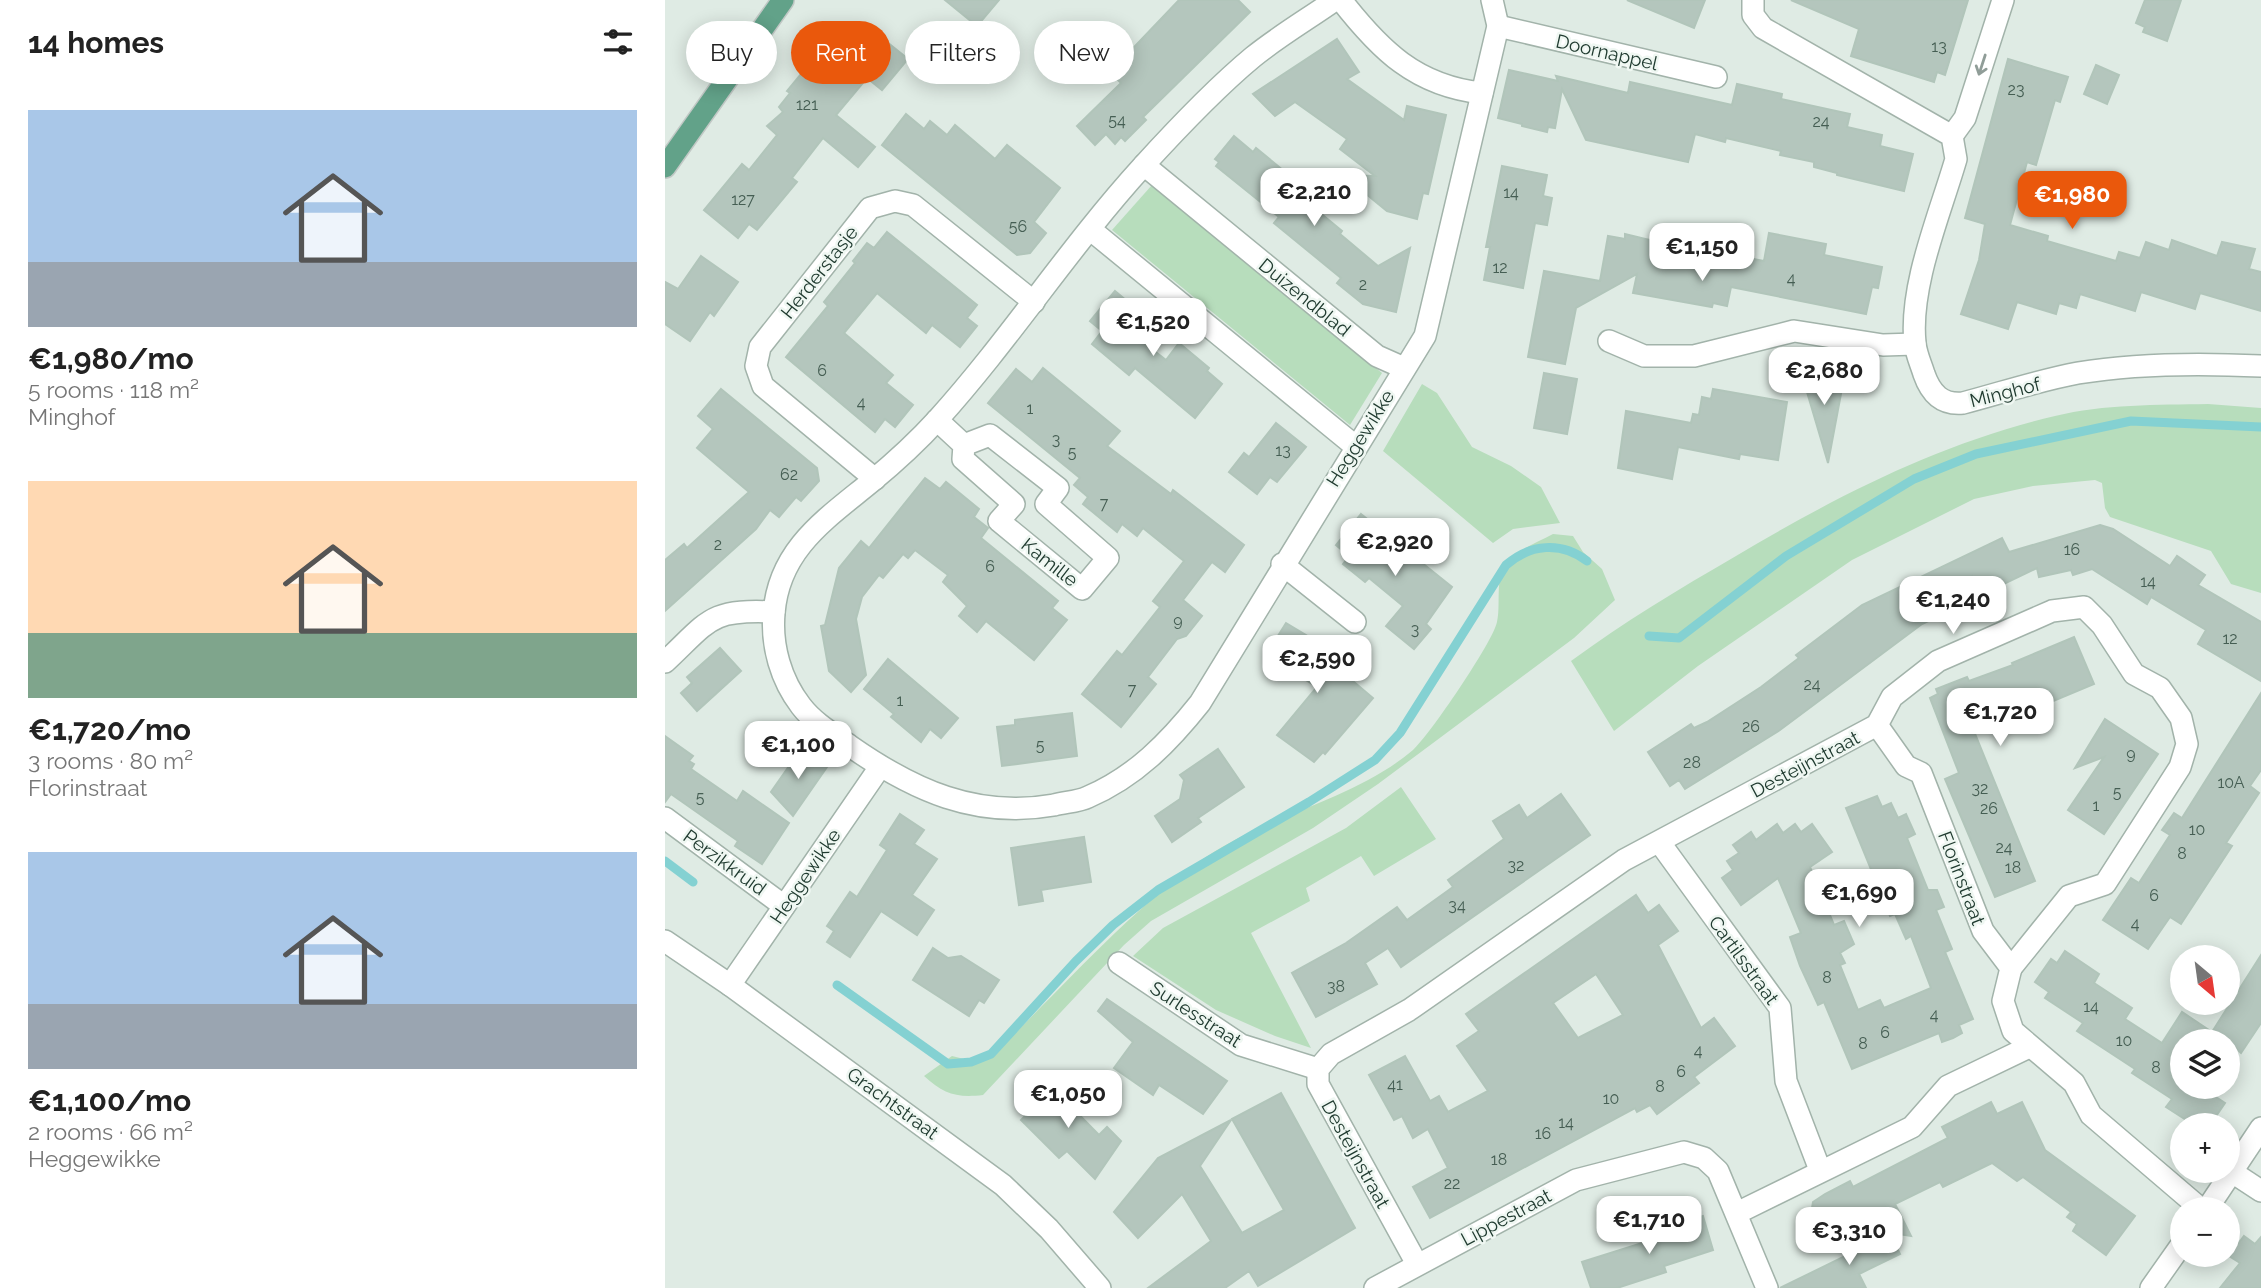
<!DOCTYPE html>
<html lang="en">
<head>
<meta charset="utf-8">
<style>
	body { margin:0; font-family:Raleway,sans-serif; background:#f6f6f6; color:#222; height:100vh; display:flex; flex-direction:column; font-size:26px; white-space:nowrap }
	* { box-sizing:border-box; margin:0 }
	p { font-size:23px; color:#767676 }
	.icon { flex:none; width:38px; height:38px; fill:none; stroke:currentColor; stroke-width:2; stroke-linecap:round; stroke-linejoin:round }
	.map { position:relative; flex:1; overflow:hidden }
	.side { display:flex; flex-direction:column; background:#fff; width:665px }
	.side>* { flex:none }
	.top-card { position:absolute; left:21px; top:21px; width:665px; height:63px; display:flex; gap:14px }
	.needle { width:46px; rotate:151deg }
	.fabs { position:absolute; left:1505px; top:945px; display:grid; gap:14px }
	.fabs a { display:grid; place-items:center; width:70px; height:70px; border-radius:50%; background:#fff; box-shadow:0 4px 18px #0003; font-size:35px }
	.price { position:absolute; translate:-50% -60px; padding:0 16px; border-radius:14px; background:#fff; color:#222; font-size:23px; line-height:46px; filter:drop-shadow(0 2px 4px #0008) }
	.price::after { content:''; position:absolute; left:50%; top:42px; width:21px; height:16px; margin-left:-10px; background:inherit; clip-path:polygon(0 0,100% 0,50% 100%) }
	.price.on { background:#ea580c; color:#fff }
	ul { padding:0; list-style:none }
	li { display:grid; align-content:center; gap:14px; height:371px; padding:0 28px }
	li span { display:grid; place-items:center; height:217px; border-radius:0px; color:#555 }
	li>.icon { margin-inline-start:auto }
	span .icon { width:126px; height:126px; fill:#fffc; stroke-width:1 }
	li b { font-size:30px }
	h2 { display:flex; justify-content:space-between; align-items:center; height:84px; padding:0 28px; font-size:30px }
	.chip { padding:0 24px; border-radius:32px; background:#fff; box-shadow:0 4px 18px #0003; font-size:24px; line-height:63px }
	.chip.on { background:#ea580c; color:#fff }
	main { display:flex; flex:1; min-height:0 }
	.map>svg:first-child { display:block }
</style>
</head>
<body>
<main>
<section class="side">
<h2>14 homes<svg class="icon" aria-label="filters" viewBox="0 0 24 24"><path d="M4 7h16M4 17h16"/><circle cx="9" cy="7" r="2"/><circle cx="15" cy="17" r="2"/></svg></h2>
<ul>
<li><span style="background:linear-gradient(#a9c7e8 70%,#9aa5b1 0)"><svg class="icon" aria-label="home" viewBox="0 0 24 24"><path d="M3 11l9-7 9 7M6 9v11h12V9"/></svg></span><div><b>€1,980/mo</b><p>5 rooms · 118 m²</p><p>Minghof</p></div></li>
<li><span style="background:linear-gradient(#ffd9b3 70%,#7fa58c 0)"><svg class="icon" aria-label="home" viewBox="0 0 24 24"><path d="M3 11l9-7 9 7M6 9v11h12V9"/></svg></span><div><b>€1,720/mo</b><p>3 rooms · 80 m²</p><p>Florinstraat</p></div></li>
<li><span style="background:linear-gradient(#a9c7e8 70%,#9aa5b1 0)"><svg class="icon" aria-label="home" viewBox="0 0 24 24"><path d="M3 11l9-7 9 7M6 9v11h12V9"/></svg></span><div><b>€1,100/mo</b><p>2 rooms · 66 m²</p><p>Heggewikke</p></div></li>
</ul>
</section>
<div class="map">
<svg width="1596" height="1288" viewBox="0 0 1596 1288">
	<rect width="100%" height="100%" fill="#dfebe4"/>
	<g fill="#b7ddbc">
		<polygon points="487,185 717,373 685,425 447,230"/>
		<polygon points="757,384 772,393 807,447 846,466 876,487 895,523 848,529 828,543 718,451"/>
		<path d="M 1543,404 L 1596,408 L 1596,593 L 1566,584 L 1546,551 L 1445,517 L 1440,508 L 1437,483 L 1430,480 L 1368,486 L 1309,499 L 1187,560 L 1033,666 L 949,731 L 906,661 C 959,622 1014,589 1071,556 C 1174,495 1273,444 1390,416 C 1439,404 1492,405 1543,404 Z"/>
		<path d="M 888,534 L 908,536 L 918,552 L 937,569 L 950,600 L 909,638 L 713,784 L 648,828 L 486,921 L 459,945 L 318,1095 C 291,1098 279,1094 259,1076 L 287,1056 L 307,1061 L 335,1048 C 402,983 465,910 541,857 C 605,814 689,800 748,750 C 764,736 828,642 832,622 C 836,606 830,578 840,565 C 851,550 871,543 888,534 Z"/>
		<polygon points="736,787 771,839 709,876 696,856 641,888 645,901 586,933 646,1048 610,1036 551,1010 468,956 498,928 681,828"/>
	</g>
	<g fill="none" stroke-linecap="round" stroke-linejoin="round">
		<g stroke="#84d1d2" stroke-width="9">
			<polyline points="984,636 1014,638 1121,556 1249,479 1311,454 1466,421 1596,427"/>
			<polyline points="0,861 28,882"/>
			<path d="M 172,985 L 283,1064 L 306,1062 L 326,1054 L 411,961 L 448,925 L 493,890 L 644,802 L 710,760 L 735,733 L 841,565 C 865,544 896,541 922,561"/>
		</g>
	</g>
	<g fill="#b4c6bd" stroke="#b1c5ba" stroke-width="2" fill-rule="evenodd">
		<polygon points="280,0 334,0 312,26"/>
		<polygon points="514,0 573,0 585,12 478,117 481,120 460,141 456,137 450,144 441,134 430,145 412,126 456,83 450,77 456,71 451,66"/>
		<polygon points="962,0 1040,0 1029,28"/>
		<polygon points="1126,0 1303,0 1280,75 1272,72 1269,82 1186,56 1194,29"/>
		<polygon points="1480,0 1516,0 1502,41 1478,32 1480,27 1471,23"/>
		<polygon points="207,30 243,59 217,90 202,78 171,115 210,147 193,167 158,138 127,178 132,182 92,230 84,224 73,238 39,210 77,164 84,170 112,135 102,126 118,112 114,107 125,93 122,91 146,62 158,72 187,37 196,44"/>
		<polygon points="672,39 694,72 682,79 739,120 742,106 781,115 763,194 758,193 752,219 722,211 678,175 710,176 675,149 682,139 630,102 610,116 588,94"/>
		<polygon points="1343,59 1403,77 1395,102 1390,100 1371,165 1362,162 1345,225 1383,236 1382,241 1451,261 1454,252 1475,258 1481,242 1504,250 1507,240 1552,256 1557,242 1590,249 1584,269 1596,272 1596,311 1535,293 1530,309 1476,292 1470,311 1415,294 1411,308 1394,303 1391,314 1352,302 1343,329 1296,314 1314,260 1320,224 1300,218"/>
		<polygon points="1431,65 1454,75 1442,104 1419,94"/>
		<polygon points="844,70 893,81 891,76 963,93 965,82 1067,105 1072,84 1117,94 1116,99 1185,114 1182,127 1217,135 1215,146 1248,154 1239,191 1172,175 1172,173 1149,167 1149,162 1115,155 1116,151 1061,138 1060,142 1030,134 1023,162 921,140 897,89 890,128 883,127 882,132 857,126 857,124 833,118"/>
		<polygon points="241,114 259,129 265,121 282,135 290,125 330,159 342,145 395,188 369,222 381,233 365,253 352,255 217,145"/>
		<polygon points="569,136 588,152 591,148 641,189 625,188 677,231 675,234 713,266 745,248 731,312 698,304 672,283 676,278 609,223 614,217 551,166 554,162 550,159"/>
		<polygon points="837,166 882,175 878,196 887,198 882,225 870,223 858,288 819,280 825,247 821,247"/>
		<polygon points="222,232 312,305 302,318 312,326 295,347 267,325 261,333 212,293 179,333 228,375 221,383 248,405 230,427 220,419 210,432 121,357 163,306 159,302 190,263 188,261 202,243 209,248"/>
		<polygon points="1104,233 1161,244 1159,255 1217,267 1213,288 1207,287 1201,314 1066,287 1062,306 1048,303 1047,307 968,293 972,274 911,308 900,364 863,357 879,271 935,281 943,236 960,239 960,234 993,242 991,257 1035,265 1037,254 1061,258 1062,254 1099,261"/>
		<polygon points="36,256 73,282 49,316 45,312 25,341 0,324 0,282 13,289"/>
		<polygon points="450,291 475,312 461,329 501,360 514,343 544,368 542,371 557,384 530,418 470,368 464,375 427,344 437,331 425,321"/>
		<polygon points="378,368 455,431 442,446 506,494 508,490 579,545 560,572 547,562 518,600 537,616 521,636 512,639 483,677 491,684 456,727 417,694 452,651 457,655 495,607 488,601 519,561 478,528 472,536 457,524 452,532 418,504 423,497 409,485 415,478 323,403 351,369 367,382"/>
		<polygon points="879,373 912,379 902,434 869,428"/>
		<polygon points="1137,375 1178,383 1163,463"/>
		<polygon points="56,389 152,468 154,481 136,501 131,497 114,517 105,510 91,529 0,611 0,560 19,544 22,548 84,492 32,448 48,429 33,416"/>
		<polygon points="1048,389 1122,402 1113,460 1075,454 1074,459 1013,447 1007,479 953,468 961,411 1026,423 1028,414 1034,415 1037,397 1046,399"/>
		<polygon points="611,423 641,447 612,482 605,477 592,494 564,472 579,453 584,457"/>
		<polygon points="260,478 275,489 281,482 314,509 309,517 323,528 316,538 393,601 387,608 402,620 369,660 321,621 312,632 294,616 302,606 278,582 283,575 250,550 243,558 238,554 218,578 214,575 197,597 191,619 201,675 186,692 164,671 156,626 160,625 174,568 196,541 204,548"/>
		<polygon points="696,514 787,587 761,624 766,629 749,649 721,626 738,606 704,578 700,582 678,564 684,556 671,545"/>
		<polygon points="1435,525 1448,529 1505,566 1512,556 1540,575 1533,585 1596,622 1596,681 1533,644 1541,630 1486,597 1482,604 1427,569 1408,575 1406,570 1374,577 1372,568 1316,595 1307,576 1265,598 1274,616 1257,624 1115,730 1020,789 1014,780 1005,786 983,752 1026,724 1029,728 1042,722 1096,687 1134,658 1131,655 1197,605 1337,538 1344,552"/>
		<polygon points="621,623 661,647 656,654 708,698 660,754 658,752 649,762 612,735 652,687 601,655"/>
		<polygon points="1409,637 1429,684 1357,714 1356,709 1308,729 1370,881 1330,897 1280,779 1294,773 1265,698 1273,694 1271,689 1302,677 1304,681 1348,665 1347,663"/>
		<polygon points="55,648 76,671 32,711 16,693 27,683 22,677"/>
		<polygon points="223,659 293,718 276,738 265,729 256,742 226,717 229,714 199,689"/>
		<polygon points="1596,693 1596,770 1585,786 1594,793 1561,843 1567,846 1516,924 1505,917 1483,949 1438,920 1466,878 1474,883 1505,835 1497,830 1509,813 1517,818"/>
		<polygon points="407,713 412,756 337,766 332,727 350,725 350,720"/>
		<polygon points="1440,719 1493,754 1439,834 1403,810 1439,757 1410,768"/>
		<polygon points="0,736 28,756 24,761 29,764 26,769 72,801 78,791 124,823 97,864 70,846 73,841 6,794 0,802"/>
		<polygon points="136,749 162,767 128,816 106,792"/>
		<polygon points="553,749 579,787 533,818 536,822 507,842 490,816 515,799 519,780 515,775"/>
		<polygon points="896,794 925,835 736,967 723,948 700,963 712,984 651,1017 627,973 681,943 732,907 742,920 788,887 783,880 839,839 828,821 854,805 862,818"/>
		<polygon points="1212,796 1217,807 1226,803 1233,818 1241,814 1250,834 1242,838 1263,890 1272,890 1279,907 1271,910 1287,949 1280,952 1308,1019 1294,1025 1297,1033 1288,1038 1277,1042 1274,1033 1187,1069 1159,1002 1153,1005 1135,966 1125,937 1136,933 1113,878 1076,905 1057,878 1068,870 1062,861 1074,853 1068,845 1086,832 1091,840 1112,824 1118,833 1130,824 1136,832 1147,824 1167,852 1145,867 1169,925 1179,921 1189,944 1175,953 1180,963 1175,965 1193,1010 1215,1000 1219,1008 1266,988 1246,936 1241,939 1230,914 1225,916 1181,808"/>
		<polygon points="235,814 259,830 249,844 272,859 247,895 269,910 252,935 216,911 185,957 162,942 169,931 162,926 185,892 192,897 222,850 215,845"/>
		<polygon points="419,837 426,882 376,890 378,901 354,905 346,848"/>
		<path d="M 971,895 L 983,913 L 994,905 L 1013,931 L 993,945 L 1036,1028 L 1049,1018 L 1070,1046 L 1029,1077 L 1034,1083 L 992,1114 L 985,1105 L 972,1112 L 970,1108 L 765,1218 L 748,1187 L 783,1168 L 763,1129 L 748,1138 L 737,1116 L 729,1120 L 704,1075 L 740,1056 L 765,1101 L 774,1096 L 783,1112 L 823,1091 L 792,1046 L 814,1031 L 801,1014 ZM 931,974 L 958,1015 L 913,1038 L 888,1003 Z"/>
		<polygon points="268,948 283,958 296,956 334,980 319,1003 314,1000 304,1016 248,980"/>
		<polygon points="1400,951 1434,974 1429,983 1467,1008 1460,1019 1497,1043 1517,1012 1547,1032 1596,955 1596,1023 1576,1053 1563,1041 1517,1041 1517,1087 1553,1087 1548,1095 1560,1103 1545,1125 1529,1125 1501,1107 1507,1099 1467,1073 1470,1069 1412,1031 1418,1023 1380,998 1384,992 1370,982 1386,959 1392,963"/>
		<polygon points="442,999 562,1081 538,1114 494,1085 488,1095 449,1068 468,1042 433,1011"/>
		<polygon points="379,1079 434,1135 442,1127 456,1141 430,1179 402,1151 394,1158 356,1120 367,1109 358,1100"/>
		<polygon points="616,1093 690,1228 593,1286 584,1271 560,1288 483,1288 546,1241 517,1194 473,1238 449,1212 493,1158 566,1120 535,1166 577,1233 619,1210 567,1119"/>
		<polygon points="1326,1102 1332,1114 1357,1102 1380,1150 1470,1216 1441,1255 1408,1231 1412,1224 1402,1217 1406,1212 1358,1177 1352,1181 1327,1163 1278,1187 1275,1182 1230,1204 1246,1236 1145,1220 1148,1202 1160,1194 1185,1181 1188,1187 1283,1138 1277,1127"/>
		<polygon points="1038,1216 1048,1250 999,1266 1001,1272 952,1288 926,1288 917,1262 990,1239 988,1231"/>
		<polygon points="1225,1234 1235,1254 1194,1274 1201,1288 1115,1288"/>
		<polygon points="1579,1236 1590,1244 1596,1237 1596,1288 1555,1288 1575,1263 1564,1256"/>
	</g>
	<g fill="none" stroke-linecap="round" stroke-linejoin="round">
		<defs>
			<g id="minor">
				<path d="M 670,0 C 643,19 614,36 588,57 C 553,86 509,132 478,166 C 405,246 346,338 273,419 C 253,441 229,463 206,482 C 161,519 114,549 109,613 C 106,646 116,680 136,706 C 149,723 168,734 185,746 C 248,790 311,819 389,805 C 400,802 413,802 423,797 C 470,777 504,742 535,703 L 760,336 L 833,26 L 827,0"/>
				<path d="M 676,0 C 715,50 751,86 817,93"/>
				<path d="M 1088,0 L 1088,15 L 1098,28 L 1287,136 L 1291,159 C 1275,214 1244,286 1250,343 C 1251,354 1256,364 1259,374 C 1266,394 1277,405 1298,403 C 1336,393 1375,380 1413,373 C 1473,363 1535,363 1596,366"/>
				<polyline points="833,26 1051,77"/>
				<polyline points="1287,136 1300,118 1338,0"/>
				<polyline points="479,165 712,356 739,368"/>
				<polyline points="426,230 690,446"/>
				<polyline points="944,341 979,356 1029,356 1129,331 1218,345 1250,344"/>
				<polyline points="272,420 299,445 298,459 349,504 334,521 417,589 443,558 381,504 393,488 325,435 299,445"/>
				<polyline points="210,479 98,386 91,366 95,347 205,208 230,201 248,205 369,302"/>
				<polyline points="617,564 690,622"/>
				<path d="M 0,662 C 45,620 44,609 109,612"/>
				<polyline points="1212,725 1241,766 1256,773 1318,931 1346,968 1338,1001 1348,1031 1409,1083 1426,1115 1536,1209"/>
				<polyline points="0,818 119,906"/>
				<polyline points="995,843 1115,1008 1121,1081 1155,1170"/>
				<polyline points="0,941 65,985 338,1185 384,1229 435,1288"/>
				<polyline points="454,963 576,1045 653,1069"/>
				<polyline points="65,985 215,767"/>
				<polyline points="1567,1172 1596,1191"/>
				<polyline points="1542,1209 1596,1128"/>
				<polyline points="1072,1213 1247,1127 1283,1086 1364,1047"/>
				<polyline points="752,1264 653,1084 653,1069 666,1054 744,1010 959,860 1212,725 1227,697 1273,661 1387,611 1419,607 1437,625 1469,674 1495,688 1516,718 1522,744 1515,767 1440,884 1404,896 1346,968"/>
				<polyline points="710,1288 911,1180 1019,1152 1039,1158 1053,1171 1102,1288"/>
				<polyline points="1486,1288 1517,1244"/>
			</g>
			<polyline id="major" points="0,167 118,0"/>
		</defs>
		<use href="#minor" stroke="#a2b3aa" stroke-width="24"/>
		<use href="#major" stroke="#c1c8c5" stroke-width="24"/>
		<use href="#minor" stroke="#fff" stroke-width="21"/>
		<use href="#major" stroke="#62a289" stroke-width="21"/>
	</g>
	<defs><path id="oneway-shaft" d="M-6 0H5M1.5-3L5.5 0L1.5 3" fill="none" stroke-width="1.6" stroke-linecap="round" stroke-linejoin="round" transform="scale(1.75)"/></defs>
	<use stroke="#909d98" href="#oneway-shaft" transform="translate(1317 65) rotate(108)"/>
	<g text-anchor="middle" stroke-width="5" stroke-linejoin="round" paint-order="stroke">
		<g font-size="16" fill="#455e53">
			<text x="1274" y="52">13</text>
			<text x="1351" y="95">23</text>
			<text x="142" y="110">121</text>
			<text x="452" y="126">54</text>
			<text x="1156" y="127">24</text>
			<text x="846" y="198">14</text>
			<text x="78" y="205">127</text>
			<text x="353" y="232">56</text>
			<text x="835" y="273">12</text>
			<text x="1126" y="284">4</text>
			<text x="698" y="290">2</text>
			<text x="157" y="376">6</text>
			<text x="196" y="408">4</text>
			<text x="365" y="414">1</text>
			<text x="391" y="445">3</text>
			<text x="618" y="456">13</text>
			<text x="407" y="458">5</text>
			<text x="124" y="480">62</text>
			<text x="439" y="509">7</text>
			<text x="53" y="550">2</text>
			<text x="1407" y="555">16</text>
			<text x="325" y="572">6</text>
			<text x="1483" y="587">14</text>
			<text x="513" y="626">9</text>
			<text x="750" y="635">3</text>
			<text x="1565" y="644">12</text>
			<text x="1147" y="690">24</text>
			<text x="467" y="695">7</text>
			<text x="235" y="706">1</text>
			<text x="1086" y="732">26</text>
			<text x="375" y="751">5</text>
			<text x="1466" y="759">9</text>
			<text x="1027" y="768">28</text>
			<text x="1566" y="788">10A</text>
			<text x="1315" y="794">32</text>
			<text x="1452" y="798">5</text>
			<text x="35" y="803">5</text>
			<text x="1431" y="811">1</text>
			<text x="1324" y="814">26</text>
			<text x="1532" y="835">10</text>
			<text x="1339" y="853">24</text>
			<text x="1517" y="859">8</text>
			<text x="851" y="871">32</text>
			<text x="1348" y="873">18</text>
			<text x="1489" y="901">6</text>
			<text x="792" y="911">34</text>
			<text x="1470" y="929">4</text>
			<text x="1162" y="983">8</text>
			<text x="671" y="992">38</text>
			<text x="1426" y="1012">14</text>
			<text x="1269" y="1020">4</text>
			<text x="1220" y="1038">6</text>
			<text x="1459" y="1046">10</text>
			<text x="1198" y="1049">8</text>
			<text x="1033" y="1056">4</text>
			<text x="1491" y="1073">8</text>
			<text x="1016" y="1077">6</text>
			<text x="730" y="1090">41</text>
			<text x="995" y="1092">8</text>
			<text x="946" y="1104">10</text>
			<text x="901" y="1128">14</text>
			<text x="878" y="1139">16</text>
			<text x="834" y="1165">18</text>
			<text x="787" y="1189">22</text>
		</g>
		<g font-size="19" fill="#203b30" stroke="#eff7f2">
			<text transform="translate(942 52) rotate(13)" y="7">Doornappel</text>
			<text transform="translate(154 272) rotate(-52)" y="7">Herderstasje</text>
			<text transform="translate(640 297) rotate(39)" y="7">Duizendblad</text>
			<text transform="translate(1340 392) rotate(-14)" y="7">Minghof</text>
			<text transform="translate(695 438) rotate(-58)" y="7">Heggewikke</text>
			<text transform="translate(385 562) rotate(38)" y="7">Kamille</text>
			<text transform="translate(1140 764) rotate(-28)" y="7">Desteijnstraat</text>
			<text transform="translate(60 862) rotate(36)" y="7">Perzikkruid</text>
			<text transform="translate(140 876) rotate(-56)" y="7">Heggewikke</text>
			<text transform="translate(1297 878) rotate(69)" y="7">Florinstraat</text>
			<text transform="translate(1079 960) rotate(54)" y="7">Cartilsstraat</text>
			<text transform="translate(531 1014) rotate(33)" y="7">Surlesstraat</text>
			<text transform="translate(228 1103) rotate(36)" y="7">Grachtstraat</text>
			<text transform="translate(691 1154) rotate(61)" y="7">Desteijnstraat</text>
			<text transform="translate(841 1217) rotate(-28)" y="7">Lippestraat</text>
		</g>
	</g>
</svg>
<div class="fabs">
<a><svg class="needle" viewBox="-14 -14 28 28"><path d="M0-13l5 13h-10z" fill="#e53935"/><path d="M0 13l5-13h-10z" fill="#767676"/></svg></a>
<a><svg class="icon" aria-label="layers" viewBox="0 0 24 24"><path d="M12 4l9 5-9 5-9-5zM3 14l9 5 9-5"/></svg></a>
<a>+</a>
<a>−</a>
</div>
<b class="price" style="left:649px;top:228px">€2,210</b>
<b class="price on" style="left:1407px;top:231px">€1,980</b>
<b class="price" style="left:1037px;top:283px">€1,150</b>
<b class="price" style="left:488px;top:358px">€1,520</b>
<b class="price" style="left:1159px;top:407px">€2,680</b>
<b class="price" style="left:730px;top:578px">€2,920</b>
<b class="price" style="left:1288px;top:636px">€1,240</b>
<b class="price" style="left:652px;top:695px">€2,590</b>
<b class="price" style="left:1335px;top:748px">€1,720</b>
<b class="price" style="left:133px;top:781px">€1,100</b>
<b class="price" style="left:1194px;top:929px">€1,690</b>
<b class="price" style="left:403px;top:1130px">€1,050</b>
<b class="price" style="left:984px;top:1256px">€1,710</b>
<b class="price" style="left:1184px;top:1267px">€3,310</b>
<div class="top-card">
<a class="chip">Buy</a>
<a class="chip on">Rent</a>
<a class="chip">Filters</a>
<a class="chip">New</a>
</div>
</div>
</main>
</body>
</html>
